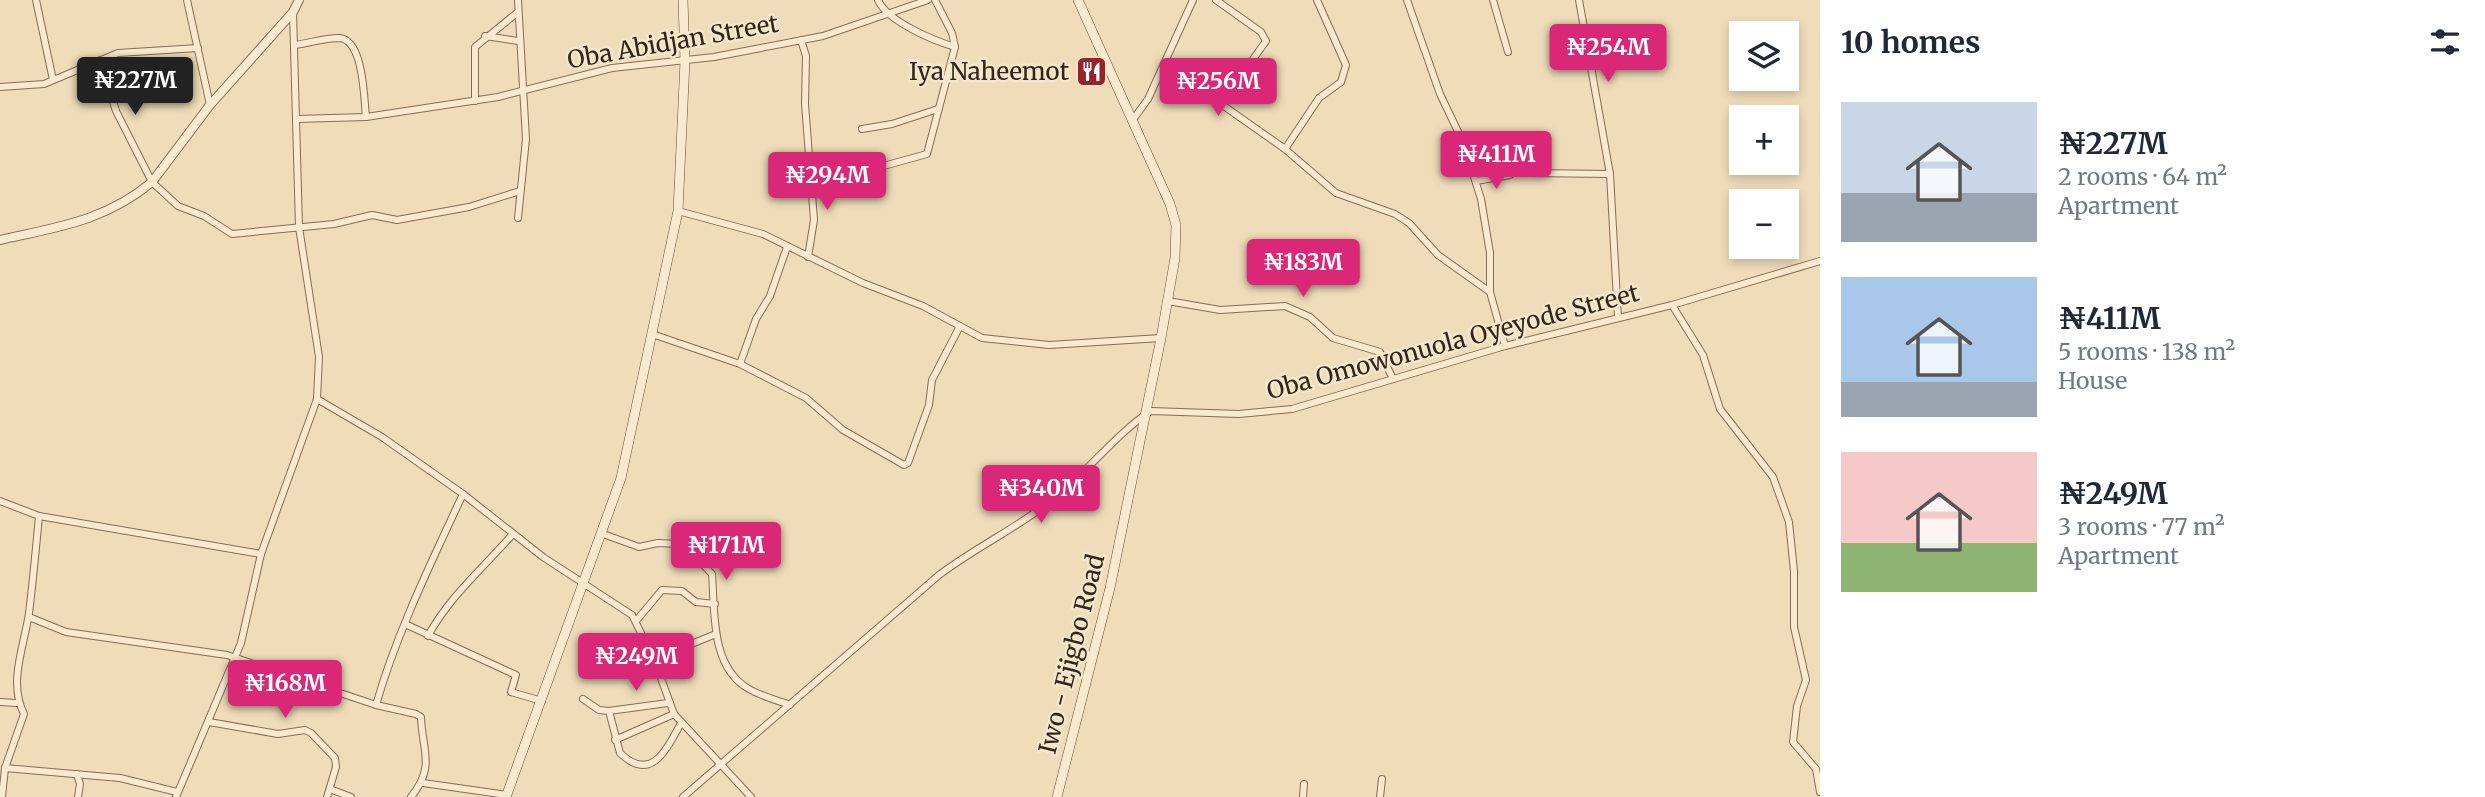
<!DOCTYPE html>
<html lang="en">
<head>
<meta charset="utf-8">
<style>
	body { margin:0; font-family:Merriweather,serif; background:#f2f2f3; color:#1f2937; height:100vh; display:flex; flex-direction:column; font-size:26px; white-space:nowrap }
	* { box-sizing:border-box; margin:0 }
	p { font-size:23px; color:#747a83 }
	.icon { flex:none; width:38px; height:38px; fill:none; stroke:currentColor; stroke-width:2; stroke-linecap:round; stroke-linejoin:round }
	.map { position:relative; flex:1; overflow:hidden }
	.drawer { display:flex; flex-direction:column; background:#fff; width:665px }
	.drawer>* { flex:none }
	.controls { position:absolute; left:1729px; top:21px; display:grid; gap:14px }
	.controls a { display:grid; place-items:center; width:70px; height:70px; border-radius:0px; background:#fff; box-shadow:0 4px 10px #0003; font-size:35px }
	.price { position:absolute; translate:-50% -60px; padding:0 16px; border-radius:7px; background:#db2777; color:#fff; font-size:23px; line-height:46px; filter:drop-shadow(0 2px 4px #0008) }
	.price::after { content:''; position:absolute; left:50%; top:42px; width:21px; height:16px; margin-left:-10px; background:inherit; clip-path:polygon(0 0,100% 0,50% 100%) }
	.price.selected { background:#222; color:#fff }
	ul { padding:0; list-style:none }
	li { display:flex; align-items:center; gap:21px; height:175px; padding:0 21px }
	li span { display:grid; place-items:center; flex:none; width:196px; height:140px; border-radius:0px; color:#555 }
	li>.icon { margin-inline-start:auto }
	span .icon { width:84px; height:84px; fill:#fffc; stroke-width:1 }
	li b { font-size:30px }
	h2 { display:flex; justify-content:space-between; align-items:center; height:84px; padding:0 21px; font-size:30px }
	main { display:flex; flex:1; min-height:0 }
	.map>svg:first-child { display:block }
</style>
</head>
<body>
<main>
<div class="map">
<svg width="1820" height="797" viewBox="0 0 1820 797">
	<rect width="100%" height="100%" fill="#efdcba"/>
	<g fill="none" stroke-linecap="round" stroke-linejoin="round">
		<defs>
			<g id="minor">
				<polyline points="36,0 53,80"/>
				<polyline points="187,0 210,105"/>
				<polyline points="518,0 526,139 518,218"/>
				<path d="M 878,0 C 887,21 932,40 955,47"/>
				<polyline points="1216,0 1261,32 1266,41 1221,104"/>
				<polyline points="1407,0 1440,94 1463,142 1481,199 1490,253 1490,292 1505,346"/>
				<polyline points="1493,0 1508,52"/>
				<polyline points="1579,0 1610,174 1618,318"/>
				<polyline points="485,36 518,41"/>
				<polyline points="801,40 806,56 805,104 814,220 808,257"/>
				<path d="M 295,45 C 309,43 325,38 339,38 C 364,39 364,100 366,117"/>
				<polyline points="100,60 116,111 152,182 178,206 204,216 232,234 334,224 372,215 397,220 469,207 520,191"/>
				<polyline points="1163,69 1221,104 1285,149 1336,193 1395,214 1409,223 1438,255 1490,292"/>
				<polyline points="0,87 44,84 118,53 198,48"/>
				<polyline points="475,101 475,47 518,12"/>
				<polyline points="296,119 366,117 498,97 612,68 714,57 823,36 928,0"/>
				<polyline points="1132,121 1148,99 1193,0"/>
				<polyline points="862,129 892,124 938,109"/>
				<polyline points="1285,149 1319,98 1341,82 1346,65 1317,0"/>
				<polyline points="809,167 841,165 869,170 927,154 955,47 952,33 935,0"/>
				<polyline points="1530,173 1610,174"/>
				<polyline points="1476,181 1510,175"/>
				<polyline points="678,211 763,234 863,283 923,306 982,338 1049,345 1161,338"/>
				<polyline points="1168,301 1220,310 1285,306 1310,317 1333,338 1380,352 1393,379"/>
				<polyline points="1672,305 1703,355 1720,409 1773,477 1789,522 1794,571 1794,627 1806,680 1797,706 1793,742 1816,769 1820,792"/>
				<polyline points="652,334 740,364 806,398 843,430 904,465 908,463 929,405 932,380 960,326"/>
				<polyline points="740,364 756,319 770,296 787,247"/>
				<polyline points="317,399 382,437 463,494 543,557 632,615 654,659 674,714 751,797"/>
				<polyline points="0,501 39,516 261,554"/>
				<path d="M 603,534 L 639,547 L 658,543 L 678,544 L 692,553 L 712,574 C 715,611 710,667 749,689 C 761,696 776,700 790,705"/>
				<path d="M 29,617 L 66,632 L 227,655 L 376,705 L 416,714 L 421,717 C 422,751 436,766 411,797"/>
				<polyline points="636,621 662,590 682,591 696,602 715,604"/>
				<polyline points="405,624 516,675 511,692 542,701"/>
				<path d="M 428,636 C 449,597 484,567 513,534"/>
				<polyline points="654,659 716,634"/>
				<polyline points="583,699 599,710 609,711 668,703"/>
				<polyline points="0,702 16,703"/>
				<path d="M 376,705 C 397,632 431,563 463,494"/>
				<path d="M 609,711 L 620,753 C 652,784 667,748 681,723"/>
				<polyline points="209,722 278,734 305,730 311,733 335,758 336,767 327,797"/>
				<polyline points="615,740 674,714"/>
				<polyline points="5,768 120,778 177,792"/>
				<polyline points="77,774 80,784 78,797"/>
				<polyline points="423,783 507,795"/>
				<polyline points="330,789 351,797"/>
				<path d="M 2,797 L 5,768 L 24,714 C 8,682 24,647 29,613 C 33,581 36,548 39,516"/>
				<polyline points="176,797 241,643 261,554 317,399 319,357 299,227 293,12"/>
				<path d="M 683,797 L 939,575 C 976,547 1019,527 1055,498 C 1086,473 1119,431 1151,411 L 1239,414 L 1292,409 L 1505,346 L 1672,305 L 1820,261"/>
				<polyline points="1303,797 1304,784"/>
				<polyline points="1380,797 1382,779"/>
			</g>
			<path id="tertiary" d="M 0,240 C 58,227 105,221 152,182 L 210,105 L 293,12 L 299,0"/>
			<g id="secondary">
				<polyline points="506,797 621,478 678,211 685,61 683,0"/>
				<polyline points="1057,797 1110,588 1161,338 1175,258 1176,225 1170,204 1078,0"/>
			</g>
		</defs>
		<use href="#minor" stroke="#866c54" stroke-width="8"/>
		<use href="#tertiary" stroke="#866c54" stroke-width="10"/>
		<use href="#secondary" stroke="#674d38" stroke-width="10"/>
		<use href="#minor" stroke="#faeacd" stroke-width="6"/>
		<use href="#tertiary" stroke="#faeacd" stroke-width="8"/>
		<use href="#secondary" stroke="#faeacd" stroke-width="9"/>
	</g>
	<defs>
		<symbol id="restaurant-square" viewBox="-11 -11 22 22"><rect x="-9" y="-9" width="18" height="18" rx="4" fill="#972229" stroke="#f6e7ca"/><path d="M-5-6h1v4h1v-4h1v4h1v-4h1v5L-1.5 .5V6h-2V.5L-5-1ZM5-6V6H3V1.5H1.5Q1.5-4 5-6Z" fill="#fff"/></symbol>
	</defs>
	<g fill-rule="evenodd">
		<use href="#restaurant-square" x="1074" y="54" width="35" height="35"/>
	</g>
	<g text-anchor="middle" stroke-width="5" stroke-linejoin="round" paint-order="stroke">
		<g font-size="24" fill="#34251a" stroke="#f6e7ca">
			<text transform="translate(673 42) rotate(-10)" y="8">Oba Abidjan Street</text>
			<text transform="translate(1453 342) rotate(-15)" y="8">Oba Omowonuola Oyeyode Street</text>
			<text transform="translate(1072 654) rotate(-76)" y="8">Iwo - Ejigbo Road</text>
		</g>
		<g font-size="24" fill="#34251a" stroke="#f6e7ca" text-anchor="end">
			<text x="1069" y="80">Iya Naheemot</text>
		</g>
	</g>
</svg>
<div class="controls">
<a><svg class="icon" aria-label="layers" viewBox="0 0 24 24"><path d="M12 4l9 5-9 5-9-5zM3 14l9 5 9-5"/></svg></a>
<a>+</a>
<a>−</a>
</div>
<b class="price" style="left:1608px;top:84px">₦254M</b>
<b class="price selected" style="left:135px;top:117px">₦227M</b>
<b class="price" style="left:1218px;top:118px">₦256M</b>
<b class="price" style="left:1496px;top:191px">₦411M</b>
<b class="price" style="left:827px;top:212px">₦294M</b>
<b class="price" style="left:1303px;top:299px">₦183M</b>
<b class="price" style="left:1041px;top:525px">₦340M</b>
<b class="price" style="left:726px;top:582px">₦171M</b>
<b class="price" style="left:636px;top:693px">₦249M</b>
<b class="price" style="left:285px;top:720px">₦168M</b>
</div>
<section class="drawer">
<h2>10 homes<svg class="icon" aria-label="filters" viewBox="0 0 24 24"><path d="M4 7h16M4 17h16"/><circle cx="9" cy="7" r="2"/><circle cx="15" cy="17" r="2"/></svg></h2>
<ul>
<li><span style="background:linear-gradient(#c9d6e8 65%,#9aa5b1 0)"><svg class="icon" aria-label="home" viewBox="0 0 24 24"><path d="M3 11l9-7 9 7M6 9v11h12V9"/></svg></span><div><b>₦227M</b><p>2 rooms · 64 m²</p><p>Apartment</p></div></li>
<li><span style="background:linear-gradient(#a9c7e8 75%,#9aa5b1 0)"><svg class="icon" aria-label="home" viewBox="0 0 24 24"><path d="M3 11l9-7 9 7M6 9v11h12V9"/></svg></span><div><b>₦411M</b><p>5 rooms · 138 m²</p><p>House</p></div></li>
<li><span style="background:linear-gradient(#f6c9c9 65%,#8fb573 0)"><svg class="icon" aria-label="home" viewBox="0 0 24 24"><path d="M3 11l9-7 9 7M6 9v11h12V9"/></svg></span><div><b>₦249M</b><p>3 rooms · 77 m²</p><p>Apartment</p></div></li>
</ul>
</section>
</main>
</body>
</html>
